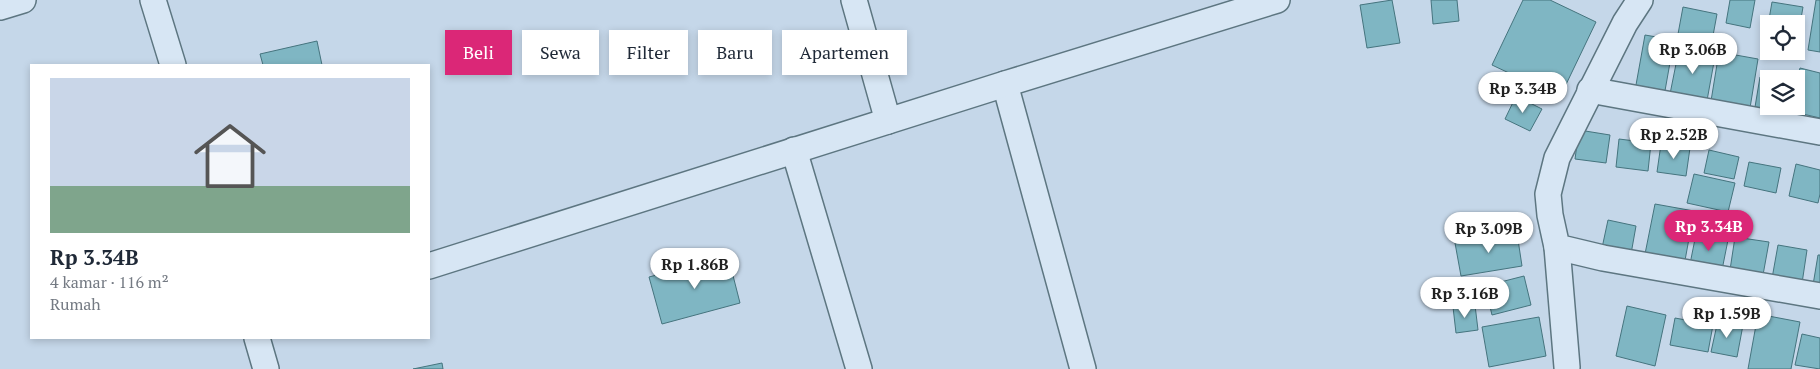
<!DOCTYPE html>
<html lang="id">
<head>
<meta charset="utf-8">
<style>
	body { margin:0; font-family:"PT Serif",serif; background:#f6f6f7; color:#1f2937; height:100vh; display:flex; flex-direction:column; font-size:19px; white-space:nowrap }
	* { box-sizing:border-box; margin:0 }
	p { font-size:16px; color:#747a83 }
	.icon { flex:none; width:28px; height:28px; fill:none; stroke:currentColor; stroke-width:2; stroke-linecap:round; stroke-linejoin:round }
	.map { position:relative; flex:1; overflow:hidden }
	.side { position:absolute; left:30px; top:64px; width:400px; height:275px; display:flex; flex-direction:column; background:#fff; border-radius:0px; box-shadow:0 2px 8px #0003 }
	.side>* { flex:none }
	.top-card { position:absolute; left:445px; top:30px; width:475px; height:45px; display:flex; gap:10px }
	.fabs { position:absolute; left:1760px; top:15px; display:grid; gap:10px }
	.fabs a { display:grid; place-items:center; width:45px; height:45px; border-radius:0px; background:#fff; box-shadow:0 2px 8px #0003; font-size:25px }
	.price { position:absolute; translate:-50% -42px; padding:0 11px; border-radius:18px; background:#fff; color:#222; font-size:16px; line-height:32px; filter:drop-shadow(0 1px 2px #0008) }
	.price::after { content:''; position:absolute; left:50%; top:30px; width:15px; height:11px; margin-left:-8px; background:inherit; clip-path:polygon(0 0,100% 0,50% 100%) }
	.price.on { background:#db2777; color:#fff }
	ul { padding:0; list-style:none }
	li { display:grid; align-content:center; gap:10px; height:265px; padding:0 20px }
	li+li { border-top:1px solid #e0e1e3 }
	li span { display:grid; place-items:center; height:155px; border-radius:0px; color:#555 }
	li>.icon { margin-inline-start:auto }
	span .icon { width:90px; height:90px; fill:#fffc; stroke-width:1 }
	li b { font-size:21px }
	.pill { padding:0 18px; border-radius:0px; background:#fff; box-shadow:0 2px 8px #0003; font-size:18px; line-height:45px }
	.pill.on { background:#db2777; color:#fff }
	.map>svg:first-child { display:block }
</style>
</head>
<body>
<div class="map">
<svg width="1820" height="369" viewBox="0 0 1820 369">
	<rect width="100%" height="100%" fill="#c5d7e9"/>
	<g fill="#7fb6c3" stroke="#45747e">
		<polygon points="1392,0 1400,43 1367,48 1360,5"/>
		<polygon points="1431,0 1457,0 1459,21 1433,24"/>
		<polygon points="1523,0 1550,0 1596,22 1560,97 1492,65"/>
		<polygon points="1730,0 1755,0 1750,28 1726,23"/>
		<polygon points="1816,0 1820,0 1820,52 1808,50"/>
		<polygon points="1772,2 1803,7 1798,36 1796,35 1796,24 1769,24 1769,31 1767,31"/>
		<polygon points="1683,7 1717,14 1712,41 1678,34"/>
		<polygon points="1645,35 1674,40 1663,102 1634,96"/>
		<polygon points="317,41 322,65 263,65 260,54"/>
		<polygon points="1680,44 1716,51 1706,106 1669,99"/>
		<polygon points="1719,52 1758,59 1750,108 1711,101"/>
		<polygon points="1800,68 1820,73 1820,118 1790,111 1791,106 1796,106 1796,84"/>
		<polygon points="1760,77 1769,79 1769,106 1782,106 1781,111 1755,107"/>
		<polygon points="1516,96 1542,109 1530,131 1505,119"/>
		<polygon points="1579,130 1610,135 1606,163 1575,159"/>
		<polygon points="1619,139 1651,143 1648,171 1616,167"/>
		<polygon points="1661,144 1690,148 1686,176 1657,172"/>
		<polygon points="1709,150 1739,157 1734,179 1704,173"/>
		<polygon points="1749,162 1781,168 1776,193 1744,186"/>
		<polygon points="1796,164 1820,170 1820,194 1818,203 1789,196"/>
		<polygon points="1694,174 1735,183 1728,212 1687,203"/>
		<polygon points="1655,204 1694,211 1684,266 1644,259"/>
		<polygon points="1608,220 1636,226 1631,254 1602,248"/>
		<polygon points="1517,233 1522,266 1461,276 1455,243"/>
		<polygon points="1696,234 1728,240 1722,270 1690,264"/>
		<polygon points="1735,237 1769,242 1763,275 1730,270"/>
		<polygon points="1778,245 1807,250 1801,290 1771,284"/>
		<polygon points="1818,255 1820,255 1820,286 1813,285"/>
		<polygon points="728,256 740,303 662,324 649,277"/>
		<polygon points="1524,276 1531,305 1492,315 1485,286"/>
		<polygon points="1475,305 1478,330 1456,333 1453,307"/>
		<polygon points="1627,306 1666,315 1655,366 1616,356"/>
		<polygon points="1758,314 1800,322 1791,369 1748,369"/>
		<polygon points="1539,317 1546,356 1489,367 1482,327"/>
		<polygon points="1675,318 1713,325 1708,352 1670,345"/>
		<polygon points="1718,320 1743,325 1737,357 1711,352"/>
		<polygon points="1802,334 1820,338 1820,369 1795,365"/>
		<polygon points="442,363 443,369 413,369"/>
	</g>
	<g fill="none" stroke-linecap="round" stroke-linejoin="round">
		<defs>
			<g id="street">
				<polyline points="153,0 173,65"/>
				<polyline points="854,0 888,121"/>
				<polyline points="1640,0 1625,23 1557,158 1548,194 1550,215 1557,247 1603,258 1820,296"/>
				<polyline points="0,7 23,0"/>
				<polyline points="1005,84 1083,369"/>
				<polyline points="1590,90 1820,132"/>
				<polyline points="794,150 859,369"/>
				<polyline points="1557,247 1567,367"/>
				<polyline points="429,266 1005,84 1277,0"/>
				<polyline points="257,338 266,369"/>
			</g>
		</defs>
		<use href="#street" stroke="#5d7681" stroke-width="28"/>
		<use href="#street" stroke="#d7e6f4" stroke-width="25"/>
	</g>
</svg>
<div class="fabs">
<a><svg class="icon" aria-label="locate" viewBox="0 0 24 24"><circle cx="12" cy="12" r="6"/><path d="M12 2v4M12 18v4M2 12h4M18 12h4"/></svg></a>
<a><svg class="icon" aria-label="layers" viewBox="0 0 24 24"><path d="M12 4l9 5-9 5-9-5zM3 14l9 5 9-5"/></svg></a>
</div>
<b class="price" style="left:1693px;top:75px">Rp 3.06B</b>
<b class="price" style="left:1523px;top:114px">Rp 3.34B</b>
<b class="price" style="left:1674px;top:160px">Rp 2.52B</b>
<b class="price on" style="left:1709px;top:252px">Rp 3.34B</b>
<b class="price" style="left:1489px;top:254px">Rp 3.09B</b>
<b class="price" style="left:695px;top:290px">Rp 1.86B</b>
<b class="price" style="left:1465px;top:319px">Rp 3.16B</b>
<b class="price" style="left:1727px;top:339px">Rp 1.59B</b>
<div class="top-card">
<a class="pill on">Beli</a>
<a class="pill">Sewa</a>
<a class="pill">Filter</a>
<a class="pill">Baru</a>
<a class="pill">Apartemen</a>
</div>
<section class="side">
<ul>
<li><span style="background:linear-gradient(#c9d6e8 70%,#7fa58c 0)"><svg class="icon" aria-label="home" viewBox="0 0 24 24"><path d="M3 11l9-7 9 7M6 9v11h12V9"/></svg></span><div><b>Rp 3.34B</b><p>4 kamar · 116 m²</p><p>Rumah</p></div></li>
</ul>
</section>
</div>
</body>
</html>
